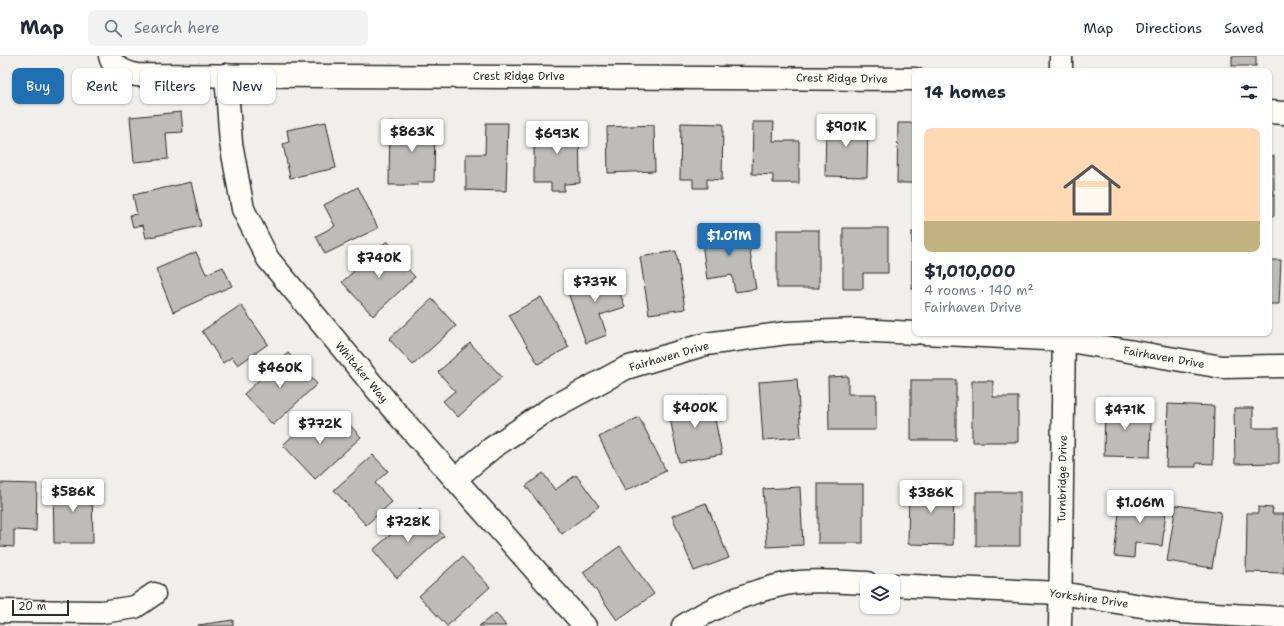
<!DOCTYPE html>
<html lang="en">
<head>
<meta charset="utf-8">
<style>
	body { margin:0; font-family:"Shantell Sans",sans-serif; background:#f2f2f3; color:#1f2937; height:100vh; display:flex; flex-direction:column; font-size:15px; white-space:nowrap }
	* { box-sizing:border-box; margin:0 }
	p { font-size:13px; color:#747a83 }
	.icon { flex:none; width:22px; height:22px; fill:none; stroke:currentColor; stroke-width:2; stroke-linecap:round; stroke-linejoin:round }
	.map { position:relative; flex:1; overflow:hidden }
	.side { position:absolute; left:912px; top:12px; width:360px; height:268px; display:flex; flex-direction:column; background:#fff; border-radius:8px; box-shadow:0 1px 3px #0004 }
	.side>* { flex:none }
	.top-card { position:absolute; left:12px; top:12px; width:380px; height:36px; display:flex; gap:8px }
	.controls { position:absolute; left:860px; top:518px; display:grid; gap:8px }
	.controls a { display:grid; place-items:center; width:40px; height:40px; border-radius:8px; background:#fff; box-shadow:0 1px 3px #0004; font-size:20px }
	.scale { position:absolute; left:12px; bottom:10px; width:57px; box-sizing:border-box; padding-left:4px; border:2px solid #2b2b2b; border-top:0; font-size:11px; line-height:14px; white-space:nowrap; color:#2b2b2b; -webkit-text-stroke:3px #fdfcf7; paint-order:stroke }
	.price { position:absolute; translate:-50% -34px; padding:0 9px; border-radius:4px; background:#fff; color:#222; font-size:13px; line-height:26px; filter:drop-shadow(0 1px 2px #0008) }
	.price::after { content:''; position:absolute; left:50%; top:24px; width:12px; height:9px; margin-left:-6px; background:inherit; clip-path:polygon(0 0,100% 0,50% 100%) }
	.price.selected { background:#1f6fb2; color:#fff }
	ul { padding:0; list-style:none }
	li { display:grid; align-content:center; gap:8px; height:212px; padding:0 12px }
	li+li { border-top:1px solid #e0e1e3 }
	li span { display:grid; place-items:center; height:124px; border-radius:8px; color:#555 }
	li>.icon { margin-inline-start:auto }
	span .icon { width:72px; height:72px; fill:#fffc; stroke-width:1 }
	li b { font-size:17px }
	h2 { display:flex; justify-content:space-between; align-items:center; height:48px; padding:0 12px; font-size:17px }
	.tag { padding:0 14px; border-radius:8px; background:#fff; box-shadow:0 1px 3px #0004; font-size:14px; line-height:36px }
	.tag.selected { background:#1f6fb2; color:#fff }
	header { display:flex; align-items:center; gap:24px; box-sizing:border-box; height:56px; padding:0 20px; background:#fff; border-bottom:1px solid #e0e1e3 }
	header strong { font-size:19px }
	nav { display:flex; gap:22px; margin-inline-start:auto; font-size:14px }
	.search { width:280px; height:36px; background:#f2f2f3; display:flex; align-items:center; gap:10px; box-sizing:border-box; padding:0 14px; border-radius:8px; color:#747a83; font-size:15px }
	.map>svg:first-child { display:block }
</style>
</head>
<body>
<header>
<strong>Map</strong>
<div class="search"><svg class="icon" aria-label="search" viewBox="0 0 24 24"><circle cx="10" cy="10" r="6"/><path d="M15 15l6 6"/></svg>Search here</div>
<nav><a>Map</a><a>Directions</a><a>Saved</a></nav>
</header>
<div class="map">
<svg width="1284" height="570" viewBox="0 0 1284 570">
	<rect width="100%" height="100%" fill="#f0efeb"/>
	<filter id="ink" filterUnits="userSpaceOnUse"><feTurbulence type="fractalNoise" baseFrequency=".025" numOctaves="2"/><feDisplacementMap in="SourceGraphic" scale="8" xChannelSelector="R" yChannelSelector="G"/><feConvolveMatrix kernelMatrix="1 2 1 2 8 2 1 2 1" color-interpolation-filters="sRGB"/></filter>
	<g filter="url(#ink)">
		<g fill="#bdbcb8" stroke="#2b2b2b">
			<rect x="1232" y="0" width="24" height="10"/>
			<polygon points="181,56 183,76 166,77 168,103 134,106 130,61"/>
			<polygon points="826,64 868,65 867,121 825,120"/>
			<polygon points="326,66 336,112 290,122 283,88 289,86 287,74"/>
			<polygon points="753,66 774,66 773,85 799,85 799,127 773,127 773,119 752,118"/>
			<polygon points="390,67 435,67 434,126 418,126 418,129 389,129"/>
			<polygon points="486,67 508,67 506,135 466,134 466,98 485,98"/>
			<polygon points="681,67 723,68 722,124 707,123 707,132 693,132 693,123 680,123"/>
			<polygon points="898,67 915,67 915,127 897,127"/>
			<polygon points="579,68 580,127 564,128 564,135 551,135 551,127 534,127 534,69"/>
			<polygon points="654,69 655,115 608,117 607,71"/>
			<rect x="1269" y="100" width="5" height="60"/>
			<polygon points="191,126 201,170 146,182 143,169 133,171 130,159 137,158 133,139"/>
			<polygon points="358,131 378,172 325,198 316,180 335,170 324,149"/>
			<polygon points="746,171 756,233 735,236 732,219 707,223 701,178"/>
			<polygon points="843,172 888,172 888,217 863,217 863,233 843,233"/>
			<rect x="777" y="174" width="42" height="58"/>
			<rect x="912" y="176" width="3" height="57"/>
			<polygon points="387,185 407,207 404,209 415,221 373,260 342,226"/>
			<polygon points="676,195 685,253 649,258 640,201"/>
			<polygon points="196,196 206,218 223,211 232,230 173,256 156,213"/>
			<polygon points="1269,204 1281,204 1279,248 1269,248"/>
			<polygon points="612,215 625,251 600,259 607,279 586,287 566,231"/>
			<polygon points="541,241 569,291 538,308 509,259"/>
			<polygon points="432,243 456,270 413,309 389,283"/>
			<polygon points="241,249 268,288 238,309 232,301 223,307 202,275"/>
			<polygon points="470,287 502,321 458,361 443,345 455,335 438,316"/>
			<polygon points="288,297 317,328 273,369 244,338"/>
			<polygon points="848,320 848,338 876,338 876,374 829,374 828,321"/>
			<polygon points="797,323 801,381 763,384 759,326"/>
			<rect x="911" y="324" width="45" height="60"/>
			<polygon points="972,325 993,325 993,341 1018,341 1018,386 972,386"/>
			<polygon points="710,339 722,398 679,406 667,348"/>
			<polygon points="1105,341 1127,342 1127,363 1151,364 1150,401 1104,400"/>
			<polygon points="1168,348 1214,350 1213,408 1196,407 1196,411 1166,411"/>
			<polygon points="1234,352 1253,352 1253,372 1279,372 1279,407 1235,408"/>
			<polygon points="316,358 334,377 347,366 361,381 315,423 283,389"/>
			<polygon points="639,361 666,415 625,435 599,381"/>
			<polygon points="373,399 388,415 375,427 392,446 366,469 334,434"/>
			<polygon points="543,417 555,434 576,419 599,450 562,478 526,430"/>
			<polygon points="0,427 37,428 36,475 14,474 14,491 0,490"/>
			<polygon points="53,427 92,427 93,487 54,487"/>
			<polygon points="909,427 954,428 953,489 908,488"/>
			<rect x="818" y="428" width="45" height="59"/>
			<polygon points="800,431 803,489 767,491 763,433"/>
			<rect x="976" y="436" width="44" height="54"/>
			<polygon points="1141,437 1156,438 1155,445 1167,446 1162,490 1135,487 1134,502 1114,500 1121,440 1141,442"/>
			<polygon points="706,447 729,502 694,515 672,460"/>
			<polygon points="1176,449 1221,456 1212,512 1167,505"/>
			<polygon points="1258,451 1273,452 1272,458 1284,458 1284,517 1246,516 1247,457 1258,457"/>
			<polygon points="420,453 444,480 397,522 373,494"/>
			<polygon points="620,490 654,538 617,564 583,516"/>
			<polygon points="462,501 490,531 447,570 419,540"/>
			<polygon points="496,557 506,570 479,570"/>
			<polygon points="233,564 233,570 198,570 198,569"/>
		</g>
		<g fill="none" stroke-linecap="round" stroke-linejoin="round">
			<defs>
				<g id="minor">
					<path d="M 110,0 C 112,12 125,16 136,19 L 915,23"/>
					<polyline points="1061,0 1061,15"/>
					<polyline points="226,19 231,87 243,153 268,203 392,352 585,570"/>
					<polyline points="1269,56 1284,57"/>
					<polyline points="924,277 1064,284 1222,311 1284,310"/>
					<polyline points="455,423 492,392 548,354 626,312 706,288 787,277 857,274 915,277"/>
					<polyline points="893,529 1060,537 1179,556 1284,562"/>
					<polyline points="0,555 102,556 135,551 154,538"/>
					<path d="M 683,570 C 713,551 749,536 785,528 C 811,523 840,526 867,527"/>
					<polyline points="1060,570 1064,277"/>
				</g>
			</defs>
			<use href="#minor" stroke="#2b2b2b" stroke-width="25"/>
			<use href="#minor" stroke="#fdfcf7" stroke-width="22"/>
		</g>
	</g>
	<g text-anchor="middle" stroke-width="3.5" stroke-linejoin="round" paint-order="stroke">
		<g font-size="11" fill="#2b2b2b" stroke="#fdfcf7">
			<text x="519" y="24">Crest Ridge Drive</text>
			<text transform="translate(842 22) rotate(1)" y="4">Crest Ridge Drive</text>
			<text transform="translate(669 300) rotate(-16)" y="4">Fairhaven Drive</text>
			<text transform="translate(1164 301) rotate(10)" y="4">Fairhaven Drive</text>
			<text transform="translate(362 316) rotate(50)" y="4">Whitaker Way</text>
			<text transform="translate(1062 423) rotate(-89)" y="4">Turnbridge Drive</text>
			<text transform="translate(1089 542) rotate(8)" y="4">Yorkshire Drive</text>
		</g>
	</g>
</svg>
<div class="controls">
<a><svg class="icon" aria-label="layers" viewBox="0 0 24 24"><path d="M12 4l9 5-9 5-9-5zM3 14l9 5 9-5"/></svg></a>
</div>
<div class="scale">20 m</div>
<b class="price" style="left:846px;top:92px">$901K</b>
<b class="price" style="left:412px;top:97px">$863K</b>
<b class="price" style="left:557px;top:99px">$693K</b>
<b class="price selected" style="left:729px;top:201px">$1.01M</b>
<b class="price" style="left:379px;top:223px">$740K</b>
<b class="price" style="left:595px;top:247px">$737K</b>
<b class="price" style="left:280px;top:333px">$460K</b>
<b class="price" style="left:695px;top:373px">$400K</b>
<b class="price" style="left:1125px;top:375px">$471K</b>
<b class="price" style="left:320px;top:389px">$772K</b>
<b class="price" style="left:73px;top:457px">$586K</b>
<b class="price" style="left:931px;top:458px">$386K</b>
<b class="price" style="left:1140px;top:468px">$1.06M</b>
<b class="price" style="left:408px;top:487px">$728K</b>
<div class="top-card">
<a class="tag selected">Buy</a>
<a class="tag">Rent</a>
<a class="tag">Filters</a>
<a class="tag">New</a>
</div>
<section class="side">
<h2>14 homes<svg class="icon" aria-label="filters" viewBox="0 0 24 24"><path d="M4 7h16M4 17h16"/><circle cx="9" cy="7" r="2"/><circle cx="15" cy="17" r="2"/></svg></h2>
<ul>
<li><span style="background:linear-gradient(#ffd9b3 75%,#c2b280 0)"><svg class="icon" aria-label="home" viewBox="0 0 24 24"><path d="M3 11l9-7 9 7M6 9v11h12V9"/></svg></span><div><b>$1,010,000</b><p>4 rooms · 140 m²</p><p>Fairhaven Drive</p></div></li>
</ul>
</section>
</div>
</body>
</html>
